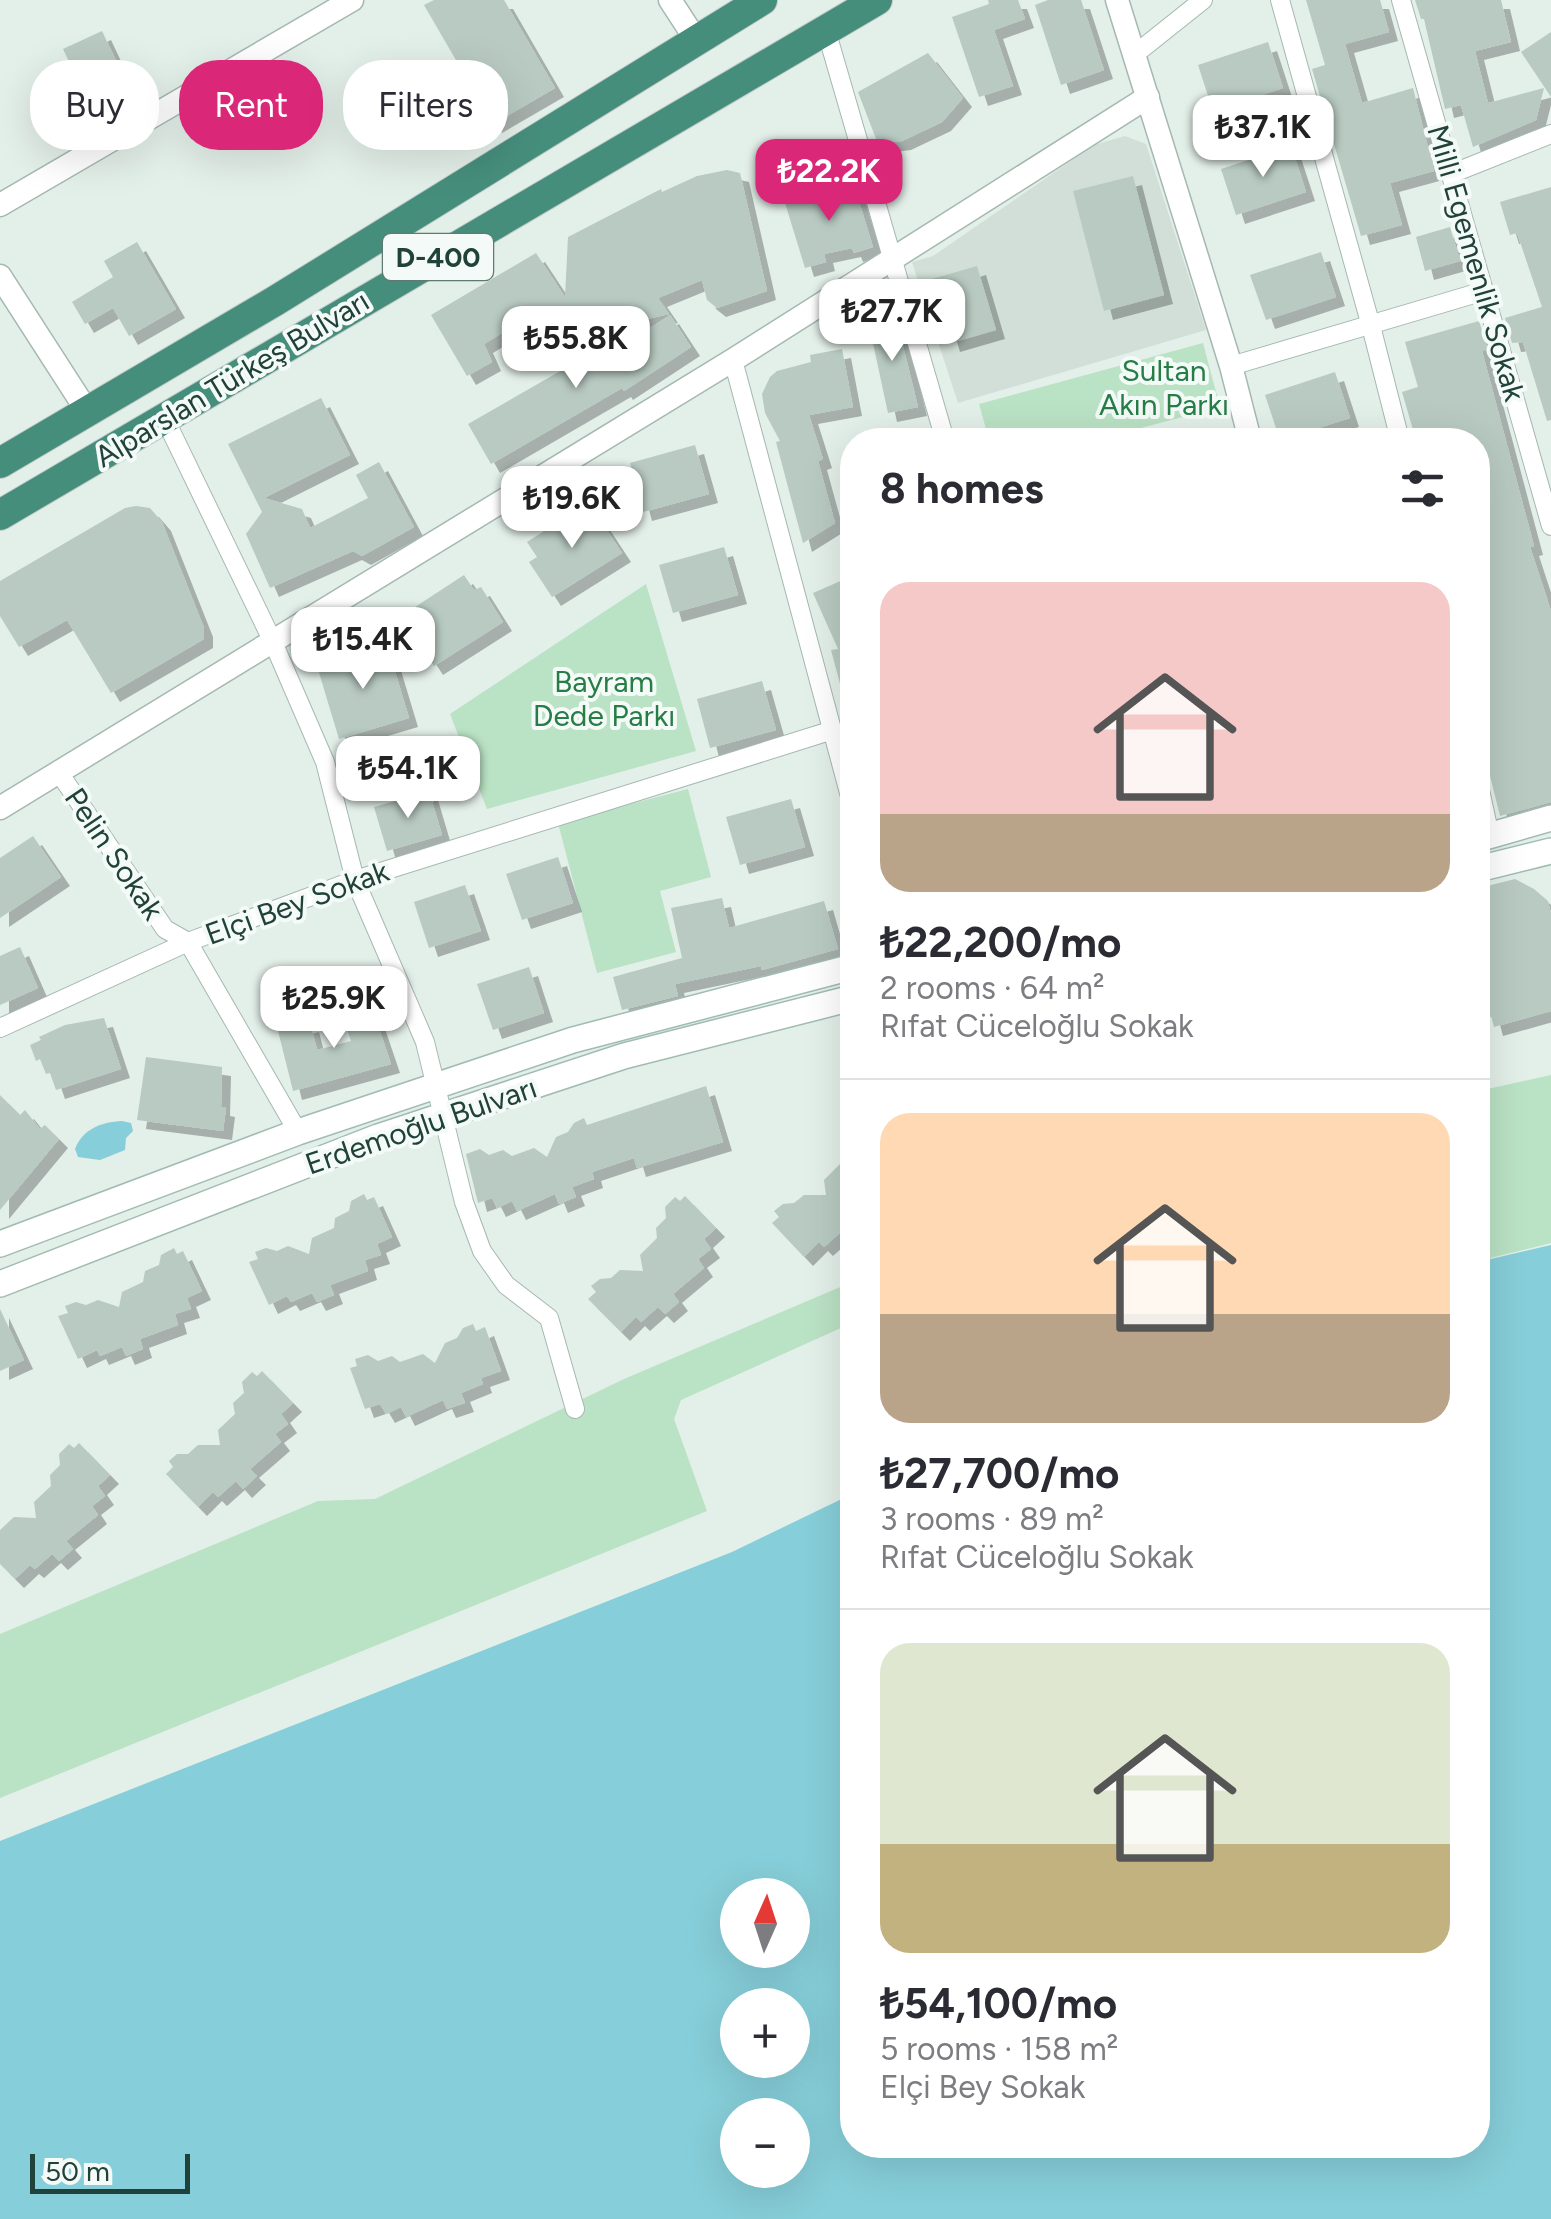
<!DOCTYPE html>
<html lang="en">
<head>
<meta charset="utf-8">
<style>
	body { margin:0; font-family:Figtree,sans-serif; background:#f7f7f7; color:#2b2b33; height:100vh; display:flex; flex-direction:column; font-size:38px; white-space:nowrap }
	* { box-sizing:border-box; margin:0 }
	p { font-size:32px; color:#7c7c81 }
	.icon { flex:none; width:55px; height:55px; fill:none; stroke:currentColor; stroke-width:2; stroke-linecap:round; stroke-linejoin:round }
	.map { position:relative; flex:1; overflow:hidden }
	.side { position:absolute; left:840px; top:428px; width:650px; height:1730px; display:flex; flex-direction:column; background:#fff; border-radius:40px; box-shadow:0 10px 40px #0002 }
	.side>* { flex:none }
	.banner { position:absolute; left:30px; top:60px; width:660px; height:90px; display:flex; gap:20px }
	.needle { width:65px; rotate:3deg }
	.buttons { position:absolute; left:720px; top:1878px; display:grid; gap:20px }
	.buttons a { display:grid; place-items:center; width:90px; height:90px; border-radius:50%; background:#fff; box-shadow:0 10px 40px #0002; font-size:50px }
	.scale { position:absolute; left:30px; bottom:25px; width:160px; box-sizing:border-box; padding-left:10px; border:5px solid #204239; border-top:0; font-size:28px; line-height:35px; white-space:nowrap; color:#204239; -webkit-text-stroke:8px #f4faf7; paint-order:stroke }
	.price { position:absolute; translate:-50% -85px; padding:0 22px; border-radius:20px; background:#fff; color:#222; font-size:32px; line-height:65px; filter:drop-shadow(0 2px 5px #0008) }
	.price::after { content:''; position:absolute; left:50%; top:60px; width:30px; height:22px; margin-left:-15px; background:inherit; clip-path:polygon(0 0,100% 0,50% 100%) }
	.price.selected { background:#db2777; color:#fff }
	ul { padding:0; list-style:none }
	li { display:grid; align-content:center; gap:20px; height:530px; padding:0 40px }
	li+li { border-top:2px solid #e1e1e2 }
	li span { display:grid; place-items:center; height:310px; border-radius:30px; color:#555 }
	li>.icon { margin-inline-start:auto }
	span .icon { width:180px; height:180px; fill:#fffc; stroke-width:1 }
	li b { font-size:42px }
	h2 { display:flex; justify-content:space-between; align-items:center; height:120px; padding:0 40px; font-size:42px }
	.chip { padding:0 35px; border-radius:40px; background:#fff; box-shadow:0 10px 40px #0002; font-size:35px; line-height:90px }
	.chip.selected { background:#db2777; color:#fff }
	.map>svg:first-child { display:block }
</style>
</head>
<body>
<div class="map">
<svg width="1551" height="2219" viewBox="0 0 1551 2219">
	<defs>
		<filter id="shadow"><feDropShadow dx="9" dy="9" stdDeviation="0" flood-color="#0004"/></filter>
	</defs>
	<rect width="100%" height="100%" fill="#e3efe9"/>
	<polygon fill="#d1dfd8" points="1125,136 1146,144 1206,330 958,403 912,262 933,256 1094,145"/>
	<g fill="#bae2c4">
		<polygon points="1203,343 1220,407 1096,440 989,440 979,404"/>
		<polygon points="646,584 696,751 487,809 450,714"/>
		<polygon points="688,789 711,877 660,891 676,952 597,973 558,823"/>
		<polygon points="1551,1075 1551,1243 1478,1261 1478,1091"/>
		<polygon points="852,1282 852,1323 681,1400 674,1419 707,1511 0,1798 0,1634 318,1501 375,1499 624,1379"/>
	</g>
	<g fill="#86ced9" fill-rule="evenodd">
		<path d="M 122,1121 L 131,1123 L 133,1131 L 126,1138 L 125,1150 L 100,1160 L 78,1157 L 75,1149 C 83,1129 101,1122 122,1121 Z"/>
		<path d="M 1551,1245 L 1551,2219 L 0,2219 L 0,1841 L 732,1552 L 852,1494 L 852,2145 L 1478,2145 L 1478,1262 ZM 738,1895 L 792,1895 L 792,1950 L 738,1950 ZM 738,2005 L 792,2005 L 792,2060 L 738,2060 ZM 738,2115 L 792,2115 L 792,2170 L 738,2170 Z"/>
	</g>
	<g fill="#b8cac2" filter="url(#shadow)">
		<polygon points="434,0 504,0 555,88 493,124 424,5"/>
		<polygon points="988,0 1018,0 1025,19 994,30 1013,86 979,97 952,17 989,4"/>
		<polygon points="1048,0 1081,0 1104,70 1061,85 1035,5"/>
		<polygon points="1306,0 1380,0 1389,32 1345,44 1362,103 1413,88 1434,171 1390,183 1402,225 1361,236 1312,69 1325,65"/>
		<polygon points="1415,0 1501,0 1511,42 1475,51 1488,103 1544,88 1536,120 1473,147 1461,105 1445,109 1424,19 1421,19"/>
		<polygon points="102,31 135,101 96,119 63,49"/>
		<polygon points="1551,32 1551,97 1521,52"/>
		<polygon points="1268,42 1283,88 1213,111 1198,65"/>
		<polygon points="928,53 963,98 942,122 902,141 878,144 858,92"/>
		<polygon points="1291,146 1306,192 1236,215 1221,169"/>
		<polygon points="727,170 740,173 767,291 717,308 707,300 702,280 658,298 669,314 550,341 533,314 484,344 492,362 467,376 431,315 536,253 565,297 568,237 661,189 662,192 697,176"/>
		<polygon points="1133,176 1164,295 1104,311 1073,191"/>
		<polygon points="853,182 873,247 854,253 852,248 824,254 826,262 805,268 785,203"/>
		<polygon points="1551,187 1551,420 1547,421 1523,342 1512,343 1505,318 1542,307 1517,233 1510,235 1500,202"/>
		<polygon points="1450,227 1460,261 1425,271 1416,237"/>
		<polygon points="137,242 176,309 129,336 113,308 85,324 72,302 113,277 104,261"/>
		<polygon points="1321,252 1336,297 1266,320 1250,275"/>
		<polygon points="977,266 996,330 951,343 932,279"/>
		<polygon points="895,314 918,407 888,413 868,320"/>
		<polygon points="670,315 691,347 624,391 622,388 491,464 468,424 576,362 582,373"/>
		<polygon points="1479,321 1488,349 1482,351 1534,546 1530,547 1551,611 1551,802 1500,816 1478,728 1478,440 1416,440 1402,392 1418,387 1405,342"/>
		<polygon points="842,349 853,407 809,415 823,459 818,461 835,523 803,543 776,442 780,441 765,413 762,394 770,377 777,371 811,362 810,355"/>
		<polygon points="1335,372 1350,418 1280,440 1265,395"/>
		<polygon points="321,398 350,455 264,498 302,509 310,528 368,498 356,475 379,462 414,527 362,556 353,551 270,588 246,534 262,512 228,444"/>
		<polygon points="695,445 709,494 643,512 630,463"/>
		<polygon points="136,506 150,508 162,522 204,628 204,639 111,693 67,620 19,647 0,616 0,581 125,508"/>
		<polygon points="583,506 593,522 599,518 622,553 552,597 529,562 537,557 527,542"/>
		<polygon points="724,547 738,595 673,613 659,565"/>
		<polygon points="464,575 474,590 481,587 503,622 434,666 411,631 419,626 409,611"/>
		<polygon points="852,576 852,709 847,710 831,650 838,649 813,593"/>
		<polygon points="387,645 409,718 339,739 317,666"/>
		<polygon points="762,681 776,730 710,748 697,699"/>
		<polygon points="429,791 442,835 387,851 374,807"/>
		<polygon points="791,799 805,847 740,865 726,817"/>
		<polygon points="33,836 61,877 0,918 0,858"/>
		<polygon points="558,857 573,903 522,920 506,874"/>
		<polygon points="1515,879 1534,889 1548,901 1551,914 1551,1011 1494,1027 1488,1005 1478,1009 1478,893 1483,887"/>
		<polygon points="465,885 481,931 429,948 414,902"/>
		<polygon points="722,898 729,928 824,901 838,949 762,970 761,966 675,984 678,996 622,1010 613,977 682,958 671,908"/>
		<polygon points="20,947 38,988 0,1005 0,956"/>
		<polygon points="529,967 544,1013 493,1030 477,984"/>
		<polygon points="370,1002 391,1064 293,1091 278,1031 310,1023 317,1050 351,1041 341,1011"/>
		<polygon points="104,1018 121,1069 56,1090 50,1073 46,1074 40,1059 36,1061 30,1045 41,1040 39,1037 65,1025"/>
		<polygon points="146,1057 222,1067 221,1107 226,1108 223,1131 137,1120"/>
		<polygon points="706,1086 723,1142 637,1168 634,1158 592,1172 594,1179 572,1187 576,1197 559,1204 555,1194 517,1211 512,1201 497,1208 492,1198 478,1203 466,1154 480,1149 489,1155 503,1150 512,1156 534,1148 547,1157 556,1137 568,1132 574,1123 584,1118 587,1125"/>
		<polygon points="0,1095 20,1115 25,1110 40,1129 45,1125 59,1139 0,1210"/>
		<polygon points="852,1152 852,1242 842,1231 824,1247 819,1242 804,1257 772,1223 779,1217 774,1211 783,1204 794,1203 804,1195 826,1195 824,1180"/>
		<polygon points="364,1194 367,1200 374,1197 392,1237 377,1244 381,1255 365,1260 368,1271 330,1285 334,1295 317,1302 312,1293 291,1302 287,1296 269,1305 249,1262 258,1259 255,1252 266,1248 277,1251 288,1246 309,1254 312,1238 334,1228 335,1218 349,1211 351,1201"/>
		<polygon points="685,1196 716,1228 704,1239 711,1249 698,1259 704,1268 673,1294 679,1302 665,1314 658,1307 641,1322 636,1317 621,1332 588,1299 596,1292 591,1286 600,1279 611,1278 620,1270 643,1271 640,1255 657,1238 656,1228 666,1218 665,1207 675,1197 680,1201"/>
		<polygon points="174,1248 177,1254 183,1251 202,1291 187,1298 191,1309 175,1314 178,1325 140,1339 143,1349 126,1356 122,1347 100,1356 97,1350 78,1359 58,1316 68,1313 65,1306 76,1302 86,1305 98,1300 119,1307 122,1292 143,1282 145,1271 159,1265 161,1255"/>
		<polygon points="0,1309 24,1360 0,1371"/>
		<polygon points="473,1324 476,1331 485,1327 501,1371 481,1378 483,1384 461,1393 465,1403 447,1409 443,1400 406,1417 401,1407 386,1414 380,1404 365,1409 350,1368 357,1366 355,1359 368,1355 378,1361 392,1356 400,1362 423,1354 435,1363 445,1343 457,1338 463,1328"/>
		<polygon points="262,1371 293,1403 281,1414 288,1424 275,1434 281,1442 250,1469 257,1476 243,1489 236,1481 218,1497 213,1492 198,1507 166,1474 173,1467 169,1461 177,1454 188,1454 198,1445 220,1445 218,1430 235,1414 233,1403 244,1393 242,1382 252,1372 257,1376"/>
		<polygon points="79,1443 110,1475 98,1486 105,1496 92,1506 98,1515 66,1541 73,1549 59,1561 52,1554 35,1569 30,1565 15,1579 0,1564 0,1530 14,1517 36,1518 34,1502 51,1486 50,1475 60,1465 59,1454 69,1444 74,1448"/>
	</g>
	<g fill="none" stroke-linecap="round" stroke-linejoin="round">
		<defs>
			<g id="minor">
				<polyline points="1280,0 1371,326 1400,440"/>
				<polyline points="1401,0 1551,526"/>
				<polyline points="826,30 945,440"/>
				<polyline points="1134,55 1203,0"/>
				<polyline points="1451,174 1551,134"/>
				<polyline points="733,360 852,804"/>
				<polyline points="1231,366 1484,291"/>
				<polyline points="165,419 273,642 325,762 355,880 425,1042 464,1202 482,1251 506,1285 549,1318 575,1409"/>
				<polyline points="60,774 165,929 188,942 298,1132"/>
				<polyline points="1478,781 1490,836"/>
				<polyline points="0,1028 188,942 355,880 833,730"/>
			</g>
			<g id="tertiary">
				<polyline points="670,0 696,40"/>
				<polyline points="1117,0 1231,366 1250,440"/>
				<polyline points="0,205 352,0"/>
				<polyline points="0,276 87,411"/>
				<polyline points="0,808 733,360 1148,97"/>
			</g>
			<g id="secondary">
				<polyline points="1478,839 1551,818"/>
				<polyline points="1478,869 1551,851"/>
				<polyline points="0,1244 298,1132 573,1040 852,967"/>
				<polyline points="0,1284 378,1137 624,1056 852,998"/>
			</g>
			<g id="trunk">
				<polyline points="0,463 275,301 762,0"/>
				<polyline points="0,515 877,0"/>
			</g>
		</defs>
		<use href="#minor" stroke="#a5b8b1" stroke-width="20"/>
		<use href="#tertiary" stroke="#a5b8b1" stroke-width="25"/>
		<use href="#secondary" stroke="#a0bcb2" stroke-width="28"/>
		<use href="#trunk" stroke="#c1cac8" stroke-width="32"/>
		<use href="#minor" stroke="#fff" stroke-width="18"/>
		<use href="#tertiary" stroke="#fff" stroke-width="22"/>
		<use href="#secondary" stroke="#fff" stroke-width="25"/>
		<use href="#trunk" stroke="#468e7c" stroke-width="30"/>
	</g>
	<g text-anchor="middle" stroke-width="8" stroke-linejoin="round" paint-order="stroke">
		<rect fill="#f4faf7" stroke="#607972" stroke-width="2.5" x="383" y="234" width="110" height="46" rx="8"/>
		<g font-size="28" font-weight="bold" fill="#204239">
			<text x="438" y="267">D-400</text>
		</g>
		<g font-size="30" fill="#204239" stroke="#f4faf7">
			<text transform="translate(1476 263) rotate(74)" y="10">Milli Egemenlik Sokak</text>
			<text transform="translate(232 379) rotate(-31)" y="10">Alparslan Türkeş Bulvarı</text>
			<text transform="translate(114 854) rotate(56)" y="10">Pelin Sokak</text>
			<text transform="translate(297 903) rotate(-20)" y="10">Elçi Bey Sokak</text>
			<text transform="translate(421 1126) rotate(-19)" y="10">Erdemoğlu Bulvarı</text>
		</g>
		<g font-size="30" fill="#267e46" stroke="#f4faf7">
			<text x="1164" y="381">Sultan<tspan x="1164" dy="34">Akın Parkı</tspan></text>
			<text x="604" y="692">Bayram<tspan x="604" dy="34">Dede Parkı</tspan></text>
		</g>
	</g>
</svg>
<div class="buttons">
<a><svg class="needle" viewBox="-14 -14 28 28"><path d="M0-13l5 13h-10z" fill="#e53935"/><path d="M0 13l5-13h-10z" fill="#7c7c81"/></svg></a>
<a>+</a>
<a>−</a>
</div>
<div class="scale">50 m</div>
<b class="price" style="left:1263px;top:180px">₺37.1K</b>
<b class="price selected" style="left:829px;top:224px">₺22.2K</b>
<b class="price" style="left:892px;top:364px">₺27.7K</b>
<b class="price" style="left:576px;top:391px">₺55.8K</b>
<b class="price" style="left:572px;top:551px">₺19.6K</b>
<b class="price" style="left:363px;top:692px">₺15.4K</b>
<b class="price" style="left:408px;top:821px">₺54.1K</b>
<b class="price" style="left:334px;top:1051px">₺25.9K</b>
<div class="banner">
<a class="chip">Buy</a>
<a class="chip selected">Rent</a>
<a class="chip">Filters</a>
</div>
<section class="side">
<h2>8 homes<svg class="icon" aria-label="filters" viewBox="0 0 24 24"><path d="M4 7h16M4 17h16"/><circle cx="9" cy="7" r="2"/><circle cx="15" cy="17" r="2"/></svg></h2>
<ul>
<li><span style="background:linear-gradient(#f6c9c9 75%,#b9a48a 0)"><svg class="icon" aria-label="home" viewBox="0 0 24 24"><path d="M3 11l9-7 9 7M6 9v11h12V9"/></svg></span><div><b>₺22,200/mo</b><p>2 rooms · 64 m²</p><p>Rıfat Cüceloğlu Sokak</p></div></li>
<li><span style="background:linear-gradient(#ffd9b3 65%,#b9a48a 0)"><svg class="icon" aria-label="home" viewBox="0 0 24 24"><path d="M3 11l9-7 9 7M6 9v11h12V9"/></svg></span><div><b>₺27,700/mo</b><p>3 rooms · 89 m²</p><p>Rıfat Cüceloğlu Sokak</p></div></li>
<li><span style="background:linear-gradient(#dfe7d0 65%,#c2b280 0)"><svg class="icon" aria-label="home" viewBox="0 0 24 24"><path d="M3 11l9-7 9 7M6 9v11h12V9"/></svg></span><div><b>₺54,100/mo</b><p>5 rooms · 158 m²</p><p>Elçi Bey Sokak</p></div></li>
</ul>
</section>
</div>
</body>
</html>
